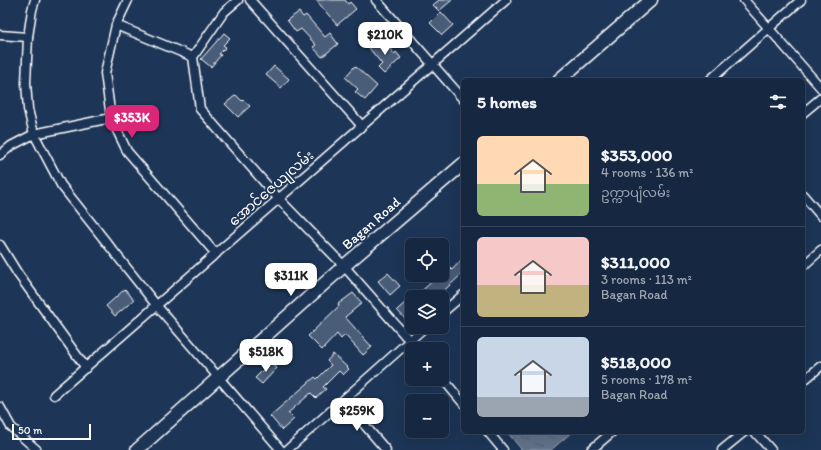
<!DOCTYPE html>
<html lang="en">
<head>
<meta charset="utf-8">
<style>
	body { margin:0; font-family:Itim,"Noto Sans Myanmar",sans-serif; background:#1f3048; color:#f1f3f6; height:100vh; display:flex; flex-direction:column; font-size:15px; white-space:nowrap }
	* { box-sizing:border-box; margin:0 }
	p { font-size:13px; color:#9ea6b1 }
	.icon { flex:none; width:22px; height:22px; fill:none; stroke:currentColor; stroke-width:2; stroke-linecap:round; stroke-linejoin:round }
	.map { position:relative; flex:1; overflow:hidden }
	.side { position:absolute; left:461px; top:78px; width:344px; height:356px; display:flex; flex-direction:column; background:#162841; border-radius:6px; box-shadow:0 4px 16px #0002,0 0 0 1px #35445a }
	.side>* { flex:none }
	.buttons { position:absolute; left:405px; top:238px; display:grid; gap:8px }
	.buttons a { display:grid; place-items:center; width:44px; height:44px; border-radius:6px; background:#162841; box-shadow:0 4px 16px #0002,0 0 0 1px #35445a; font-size:20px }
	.scale { position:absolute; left:12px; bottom:10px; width:79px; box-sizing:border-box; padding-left:4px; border:2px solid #fff; border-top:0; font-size:11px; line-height:14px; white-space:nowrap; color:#fff; -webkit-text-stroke:3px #1d3557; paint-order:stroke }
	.price { position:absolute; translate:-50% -34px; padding:0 9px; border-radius:8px; background:#fff; color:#222; font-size:13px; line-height:26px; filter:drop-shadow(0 1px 2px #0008) }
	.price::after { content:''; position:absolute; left:50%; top:24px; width:12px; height:9px; margin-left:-6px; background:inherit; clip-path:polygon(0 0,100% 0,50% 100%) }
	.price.active { background:#db2777; color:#fff }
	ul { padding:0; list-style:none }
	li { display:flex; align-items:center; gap:12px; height:100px; padding:0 16px }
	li+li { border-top:1px solid #35445a }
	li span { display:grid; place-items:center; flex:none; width:112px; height:80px; border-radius:6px; color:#555 }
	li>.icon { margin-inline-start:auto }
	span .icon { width:48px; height:48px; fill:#fffc; stroke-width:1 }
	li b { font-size:17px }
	h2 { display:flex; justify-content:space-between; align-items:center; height:48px; padding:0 16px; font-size:17px }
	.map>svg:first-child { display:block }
</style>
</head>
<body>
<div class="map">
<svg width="821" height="450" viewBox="0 0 821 450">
	<defs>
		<pattern id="water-ripples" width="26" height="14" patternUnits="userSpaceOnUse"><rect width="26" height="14" fill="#617289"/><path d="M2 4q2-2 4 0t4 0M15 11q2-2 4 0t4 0" fill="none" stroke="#555d67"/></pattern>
	</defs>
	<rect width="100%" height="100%" fill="#1d3557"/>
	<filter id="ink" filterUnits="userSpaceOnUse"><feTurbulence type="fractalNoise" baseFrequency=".025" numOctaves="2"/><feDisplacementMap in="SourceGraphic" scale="8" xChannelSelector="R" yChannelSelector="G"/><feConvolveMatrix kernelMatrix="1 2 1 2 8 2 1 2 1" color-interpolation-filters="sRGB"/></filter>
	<g filter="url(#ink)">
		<polygon fill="url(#water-ripples)" stroke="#a0aab8" points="507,432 572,432 551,450 522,450"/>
		<g fill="#4a5d79" stroke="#fff">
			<polygon points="316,0 345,0 348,4 350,2 356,9 337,25"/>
			<polygon points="439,0 452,0 439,11 433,5"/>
			<polygon points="299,12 303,17 306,15 325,37 330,33 338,44 322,57 313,47 316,45 301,29 296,32 287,20"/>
			<polygon points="441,12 453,25 442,35 430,23"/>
			<polygon points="224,33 230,38 223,45 226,47 219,54 221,55 211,67 201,59"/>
			<polygon points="382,38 394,54 396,52 401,58 384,74 378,68 382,64 369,48"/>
			<polygon points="274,66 289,79 281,88 266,75"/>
			<polygon points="355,66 377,86 365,100 355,92 358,89 345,77"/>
			<polygon points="236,95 242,101 243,100 250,106 238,117 225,104"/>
			<polygon points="463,258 463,273 437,297 415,297 438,276 442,275 449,267 452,270"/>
			<polygon points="388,273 400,286 390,295 378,281"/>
			<polygon points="125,289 134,300 115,316 106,306"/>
			<polygon points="353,293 362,303 345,317 372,347 363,355 345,335 341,339 337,334 322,350 308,336 339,306 338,304"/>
			<polygon points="412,300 412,317 407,321 397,310 406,302 408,304"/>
			<polygon points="333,354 349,369 343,375 339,371 323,387 326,389 316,398 311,393 288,413 294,419 282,430 270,416 315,377 317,379 331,365 327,361"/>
			<polygon points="271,362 277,368 262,384 255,378"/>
		</g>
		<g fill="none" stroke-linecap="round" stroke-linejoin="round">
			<defs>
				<g id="street">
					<polyline points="35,0 32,10 28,37 26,83 28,109 34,134 61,185 157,306 281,450"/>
					<polyline points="128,0 116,25 105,73 111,118 127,151 216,254"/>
					<polyline points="238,0 224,12 193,57 200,109 279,199 344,266 417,349"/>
					<polyline points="250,0 362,126"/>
					<polyline points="376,0 463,99"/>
					<polyline points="744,0 821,88"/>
					<polyline points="116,25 193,57"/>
					<polyline points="0,35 28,37"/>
					<polyline points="710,80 801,0"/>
					<polyline points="803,113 821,98"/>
					<polyline points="0,155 11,146 34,134 111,118"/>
					<polyline points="803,195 821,216"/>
					<polyline points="0,245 18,274 86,368"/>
					<polyline points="803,266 821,250"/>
					<polyline points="442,313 463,295"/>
					<polyline points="442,378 463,403"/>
					<polyline points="803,381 821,366"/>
					<polyline points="54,395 506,0"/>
					<polyline points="344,401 386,450"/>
					<polyline points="0,407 11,427 37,450"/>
					<polyline points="488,432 503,450"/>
					<polyline points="755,432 771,450"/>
					<polyline points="287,450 425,327"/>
					<polyline points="591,450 612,432"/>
					<polyline points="722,450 744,432"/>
				</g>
				<g id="secondary">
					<polyline points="559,80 651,0"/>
					<polyline points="137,450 344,266 463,164"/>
				</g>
			</defs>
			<use href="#street" stroke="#fff" stroke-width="11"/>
			<use href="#secondary" stroke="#fff" stroke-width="15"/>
			<use href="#street" stroke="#1d3557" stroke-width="8"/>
			<use href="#secondary" stroke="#1d3557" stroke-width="12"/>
		</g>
	</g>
	<g text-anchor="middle" stroke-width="4" stroke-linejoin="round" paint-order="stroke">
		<g font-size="14" fill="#fff" stroke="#1d3557">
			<text transform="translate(271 188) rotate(-41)" y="5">အောင်ဇေယျလမ်း</text>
			<text transform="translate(371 223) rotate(-41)" y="5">Bagan Road</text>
		</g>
	</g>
</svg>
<div class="buttons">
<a><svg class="icon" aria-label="locate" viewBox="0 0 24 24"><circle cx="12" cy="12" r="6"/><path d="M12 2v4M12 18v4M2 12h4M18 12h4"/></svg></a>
<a><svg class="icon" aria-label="layers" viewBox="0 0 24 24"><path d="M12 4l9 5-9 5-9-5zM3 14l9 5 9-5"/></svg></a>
<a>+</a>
<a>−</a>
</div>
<div class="scale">50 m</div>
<b class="price" style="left:385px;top:56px">$210K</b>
<b class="price active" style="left:132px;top:139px">$353K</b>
<b class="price" style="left:291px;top:297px">$311K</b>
<b class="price" style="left:266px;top:373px">$518K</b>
<b class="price" style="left:357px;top:432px">$259K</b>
<section class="side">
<h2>5 homes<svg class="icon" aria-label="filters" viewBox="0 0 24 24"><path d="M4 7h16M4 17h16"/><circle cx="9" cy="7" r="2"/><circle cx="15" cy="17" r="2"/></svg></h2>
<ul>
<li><span style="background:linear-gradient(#ffd9b3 60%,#8fb573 0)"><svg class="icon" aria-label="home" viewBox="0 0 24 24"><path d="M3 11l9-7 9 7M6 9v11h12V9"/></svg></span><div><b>$353,000</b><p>4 rooms · 136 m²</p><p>ဥက္ကာပျံလမ်း</p></div></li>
<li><span style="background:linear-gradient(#f6c9c9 60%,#c2b280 0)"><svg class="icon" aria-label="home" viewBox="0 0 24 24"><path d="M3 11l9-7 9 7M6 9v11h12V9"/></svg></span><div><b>$311,000</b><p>3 rooms · 113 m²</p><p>Bagan Road</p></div></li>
<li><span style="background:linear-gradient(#c9d6e8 75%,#9aa5b1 0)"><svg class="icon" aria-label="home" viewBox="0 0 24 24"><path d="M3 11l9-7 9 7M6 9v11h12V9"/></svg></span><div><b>$518,000</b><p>5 rooms · 178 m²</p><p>Bagan Road</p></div></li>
</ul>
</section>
</div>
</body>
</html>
